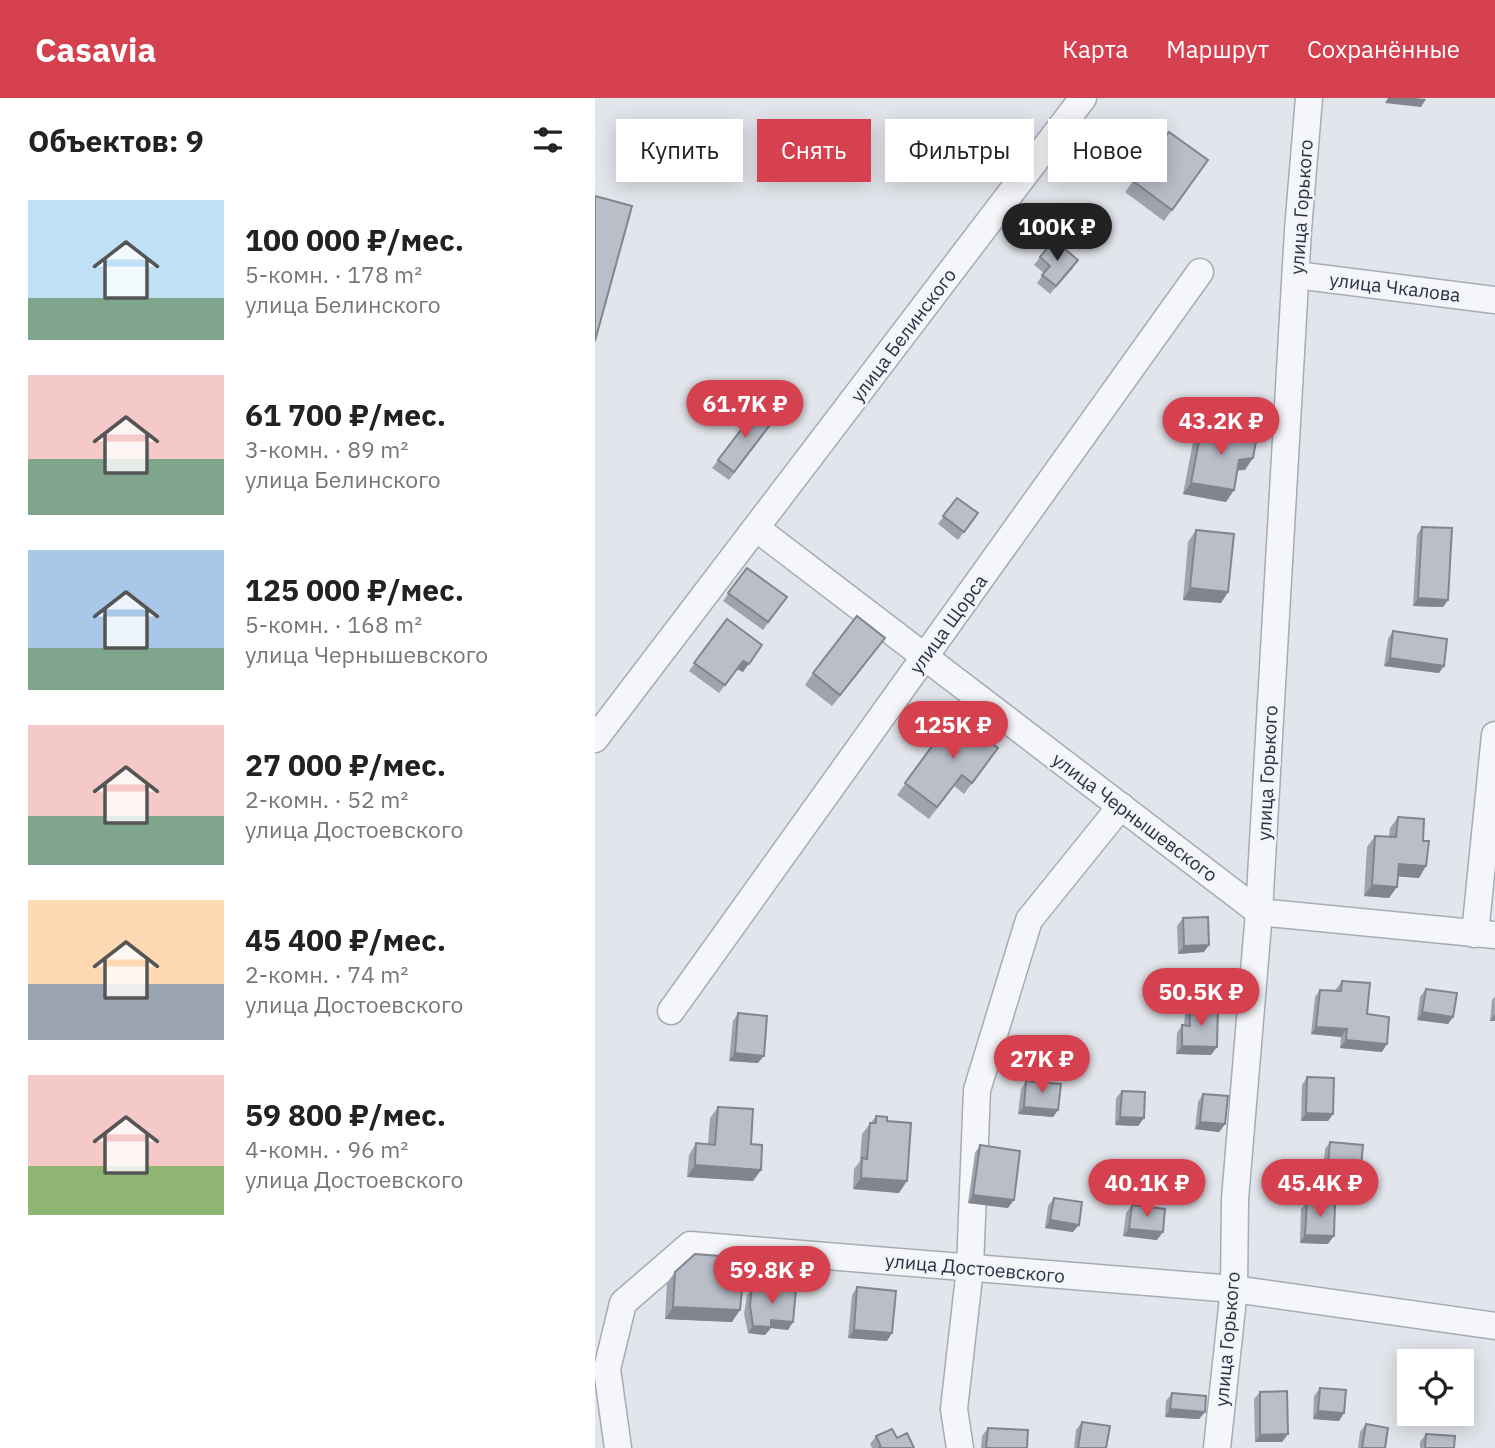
<!DOCTYPE html>
<html lang="ru">
<head>
<meta charset="utf-8">
<style>
	body { margin:0; font-family:"IBM Plex Sans",sans-serif; background:#f6f6f6; color:#222; height:100vh; display:flex; flex-direction:column; font-size:26px; white-space:nowrap }
	* { box-sizing:border-box; margin:0 }
	p { font-size:23px; color:#767676 }
	.icon { flex:none; width:38px; height:38px; fill:none; stroke:currentColor; stroke-width:2; stroke-linecap:round; stroke-linejoin:round }
	.map { position:relative; flex:1; overflow:hidden }
	.drawer { display:flex; flex-direction:column; background:#fff; width:595px }
	.drawer>* { flex:none }
	.banner { position:absolute; left:21px; top:21px; width:665px; height:63px; display:flex; gap:14px }
	.tools { position:absolute; left:802px; top:1251px; display:grid; gap:14px }
	.tools a { display:grid; place-items:center; width:77px; height:77px; border-radius:0px; background:#fff; box-shadow:0 4px 18px #0003; font-size:35px }
	.price { position:absolute; translate:-50% -60px; padding:0 16px; border-radius:24px; background:#d64150; color:#fff; font-size:23px; line-height:46px; filter:drop-shadow(0 2px 4px #0008) }
	.price::after { content:''; position:absolute; left:50%; top:42px; width:21px; height:16px; margin-left:-10px; background:inherit; clip-path:polygon(0 0,100% 0,50% 100%) }
	.price.on { background:#222; color:#fff }
	ul { padding:0; list-style:none }
	li { display:flex; align-items:center; gap:21px; height:175px; padding:0 28px }
	li span { display:grid; place-items:center; flex:none; width:196px; height:140px; border-radius:0px; color:#555 }
	li>.icon { margin-inline-start:auto }
	span .icon { width:84px; height:84px; fill:#fffc; stroke-width:1 }
	li b { font-size:30px }
	h2 { display:flex; justify-content:space-between; align-items:center; height:84px; padding:0 28px; font-size:30px }
	.tag { padding:0 24px; border-radius:0px; background:#fff; box-shadow:0 4px 18px #0003; font-size:24px; line-height:63px }
	.tag.on { background:#d64150; color:#fff }
	header { display:flex; align-items:center; gap:42px; box-sizing:border-box; height:98px; padding:0 35px; background:#d64150; color:#fff }
	header strong { font-size:33px }
	nav { display:flex; gap:38px; margin-inline-start:auto; font-size:24px }
	main { display:flex; flex:1; min-height:0 }
	.map>svg:first-child { display:block }
</style>
</head>
<body>
<header>
<strong>Casavia</strong>
<nav><a>Карта</a><a>Маршрут</a><a>Сохранённые</a></nav>
</header>
<main>
<section class="drawer">
<h2>Объектов: 9<svg class="icon" aria-label="filters" viewBox="0 0 24 24"><path d="M4 7h16M4 17h16"/><circle cx="9" cy="7" r="2"/><circle cx="15" cy="17" r="2"/></svg></h2>
<ul>
<li><span style="background:linear-gradient(#bfe0f5 70%,#7fa58c 0)"><svg class="icon" aria-label="home" viewBox="0 0 24 24"><path d="M3 11l9-7 9 7M6 9v11h12V9"/></svg></span><div><b>100 000 ₽/мес.</b><p>5-комн. · 178 m²</p><p>улица Белинского</p></div></li>
<li><span style="background:linear-gradient(#f6c9c9 60%,#7fa58c 0)"><svg class="icon" aria-label="home" viewBox="0 0 24 24"><path d="M3 11l9-7 9 7M6 9v11h12V9"/></svg></span><div><b>61 700 ₽/мес.</b><p>3-комн. · 89 m²</p><p>улица Белинского</p></div></li>
<li><span style="background:linear-gradient(#a9c7e8 70%,#7fa58c 0)"><svg class="icon" aria-label="home" viewBox="0 0 24 24"><path d="M3 11l9-7 9 7M6 9v11h12V9"/></svg></span><div><b>125 000 ₽/мес.</b><p>5-комн. · 168 m²</p><p>улица Чернышевского</p></div></li>
<li><span style="background:linear-gradient(#f6c9c9 65%,#7fa58c 0)"><svg class="icon" aria-label="home" viewBox="0 0 24 24"><path d="M3 11l9-7 9 7M6 9v11h12V9"/></svg></span><div><b>27 000 ₽/мес.</b><p>2-комн. · 52 m²</p><p>улица Достоевского</p></div></li>
<li><span style="background:linear-gradient(#ffd9b3 60%,#9aa5b1 0)"><svg class="icon" aria-label="home" viewBox="0 0 24 24"><path d="M3 11l9-7 9 7M6 9v11h12V9"/></svg></span><div><b>45 400 ₽/мес.</b><p>2-комн. · 74 m²</p><p>улица Достоевского</p></div></li>
<li><span style="background:linear-gradient(#f6c9c9 65%,#8fb573 0)"><svg class="icon" aria-label="home" viewBox="0 0 24 24"><path d="M3 11l9-7 9 7M6 9v11h12V9"/></svg></span><div><b>59 800 ₽/мес.</b><p>4-комн. · 96 m²</p><p>улица Достоевского</p></div></li>
</ul>
</section>
<div class="map">
<svg width="900" height="1350" viewBox="0 0 900 1350">
	<rect width="100%" height="100%" fill="#e2e5eb"/>
	<g fill="none" stroke-linecap="round" stroke-linejoin="round">
		<defs>
			<g id="street">
				<polyline points="701,177 900,202"/>
				<polyline points="161,430 664,814 900,837"/>
				<polyline points="0,641 488,0"/>
				<polyline points="880,836 900,637"/>
				<polyline points="76,913 605,174"/>
				<polyline points="23,1350 12,1271 28,1205 95,1147 639,1191 900,1228"/>
				<polyline points="365,1350 359,1311 375,1170 382,992 434,822 526,708"/>
				<polyline points="622,1350 639,1191 640,1101 664,814 703,132 714,0"/>
			</g>
		</defs>
		<use href="#street" stroke="#a7abb6" stroke-width="29"/>
		<use href="#street" stroke="#f5f6f9" stroke-width="26"/>
	</g>
	<g fill="#9fa3ad">
		<polygon points="574,34 613,62 569,123 530,94"/>
		<polygon points="445,159 478,170 455,196 442,185 449,175 439,167"/>
		<polygon points="162,311 178,323 134,382 117,370"/>
		<polygon points="607,327 650,372 642,372 639,392 631,404 588,396 599,339"/>
		<polygon points="362,400 383,415 363,442 343,426"/>
		<polygon points="827,429 853,502 848,509 818,508 822,437"/>
		<polygon points="601,432 633,494 626,505 588,502 593,444"/>
		<polygon points="152,470 192,499 168,532 128,503"/>
		<polygon points="132,521 148,574 142,571 124,595 94,573"/>
		<polygon points="798,533 844,575 789,568 793,541"/>
		<polygon points="290,540 237,608 210,587 218,575"/>
		<polygon points="369,629 403,650 369,696 359,688 334,721 302,697 349,632 353,636"/>
		<polygon points="803,719 824,780 803,778 794,800 769,798 772,749 780,738 794,739 795,730"/>
		<polygon points="588,820 609,854 583,856 582,828"/>
		<polygon points="747,883 772,916 787,954 745,950 746,939 716,936 720,899 725,892 741,893 741,891"/>
		<polygon points="831,891 858,919 853,926 822,922 825,899"/>
		<polygon points="900,898 900,923 895,923 897,902"/>
		<polygon points="595,909 616,957 581,956 582,935 587,927 589,927 590,917"/>
		<polygon points="143,915 163,965 134,963 138,923"/>
		<polygon points="712,979 738,1016 733,1023 706,1023 707,987"/>
		<polygon points="431,983 463,1012 458,1019 423,1016 426,991"/>
		<polygon points="527,993 549,1020 543,1028 520,1027 521,1000"/>
		<polygon points="608,996 630,1026 624,1034 600,1031 603,1004"/>
		<polygon points="123,1009 156,1046 166,1072 158,1083 92,1079 94,1057 101,1045 113,1046 115,1020"/>
		<polygon points="281,1018 292,1023 304,1095 258,1091 259,1071 265,1063 267,1036"/>
		<polygon points="735,1044 759,1087 727,1084 730,1051"/>
		<polygon points="385,1047 413,1110 373,1105 380,1055"/>
		<polygon points="459,1100 478,1134 450,1130 453,1108"/>
		<polygon points="712,1104 733,1146 705,1145 706,1111"/>
		<polygon points="537,1107 562,1142 528,1138 531,1115"/>
		<polygon points="80,1174 137,1224 70,1221 72,1185"/>
		<polygon points="157,1189 193,1232 176,1230 170,1237 153,1235 149,1216 152,1197"/>
		<polygon points="262,1189 292,1243 253,1240 257,1197"/>
		<polygon points="725,1290 749,1315 744,1323 718,1321 719,1298"/>
		<polygon points="665,1294 693,1336 687,1344 660,1344 659,1301"/>
		<polygon points="577,1295 610,1314 604,1321 570,1319 571,1303"/>
		<polygon points="487,1324 511,1350 479,1350 481,1332"/>
		<polygon points="771,1326 790,1350 763,1350 765,1334"/>
		<polygon points="393,1330 432,1350 386,1350 387,1338"/>
		<polygon points="831,1336 859,1350 825,1350 825,1344"/>
		<polygon points="281,1338 302,1340 319,1350 277,1350 275,1346"/>
	</g>
	<g fill="#82858d">
		<polygon points="793,0 820,0 831,1 826,9 790,5"/>
		<polygon points="658,360 650,372 636,373 644,362"/>
		<polygon points="596,385 639,392 631,404 588,396"/>
		<polygon points="595,490 633,494 626,505 588,502"/>
		<polygon points="823,500 853,502 848,509 818,508"/>
		<polygon points="290,540 282,551 237,608 245,597"/>
		<polygon points="167,547 148,574 142,571 124,595 148,563"/>
		<polygon points="795,560 849,568 844,575 789,568"/>
		<polygon points="804,766 831,768 824,780 796,778"/>
		<polygon points="777,787 802,789 794,800 769,798"/>
		<polygon points="614,847 609,854 583,856 589,848"/>
		<polygon points="827,914 858,919 853,926 822,922"/>
		<polygon points="900,916 900,923 895,923"/>
		<polygon points="721,929 752,931 746,939 716,936"/>
		<polygon points="751,942 792,946 787,954 745,950"/>
		<polygon points="587,948 622,949 616,957 581,956"/>
		<polygon points="140,955 169,958 163,965 134,963"/>
		<polygon points="429,1009 463,1012 458,1019 423,1016"/>
		<polygon points="711,1015 738,1016 733,1023 706,1023"/>
		<polygon points="525,1019 549,1020 543,1028 520,1027"/>
		<polygon points="605,1024 630,1026 624,1034 600,1031"/>
		<polygon points="100,1067 166,1072 158,1083 92,1079"/>
		<polygon points="732,1076 765,1080 759,1087 727,1084"/>
		<polygon points="266,1080 312,1083 304,1095 258,1091"/>
		<polygon points="378,1097 419,1102 413,1110 373,1105"/>
		<polygon points="455,1122 484,1127 478,1134 450,1130"/>
		<polygon points="534,1131 568,1134 562,1142 528,1138"/>
		<polygon points="710,1137 739,1138 733,1146 705,1145"/>
		<polygon points="78,1209 145,1212 137,1224 70,1221"/>
		<polygon points="176,1222 198,1224 193,1232 176,1230 170,1237 153,1235 158,1228"/>
		<polygon points="259,1232 297,1235 292,1243 253,1240"/>
		<polygon points="575,1311 610,1314 604,1321 570,1319"/>
		<polygon points="723,1313 749,1315 744,1323 718,1321"/>
		<polygon points="693,1336 687,1344 660,1344 665,1337"/>
	</g>
	<g fill="#b9bec9" stroke="#82858d" stroke-width="2">
		<polygon points="574,34 613,62 577,112 538,83"/>
		<polygon points="0,98 37,108 0,243"/>
		<polygon points="459,142 483,162 461,188 447,177 455,168 445,159"/>
		<polygon points="162,311 178,323 139,374 123,362"/>
		<polygon points="607,327 662,338 658,360 644,362 639,392 596,385"/>
		<polygon points="362,400 383,415 369,434 348,418"/>
		<polygon points="827,429 857,430 853,502 823,500"/>
		<polygon points="601,432 639,436 633,494 595,490"/>
		<polygon points="152,470 192,499 173,524 133,495"/>
		<polygon points="262,518 290,540 245,597 218,575"/>
		<polygon points="132,521 167,547 154,566 148,563 130,587 99,565"/>
		<polygon points="798,533 852,541 849,568 795,560"/>
		<polygon points="376,619 399,636 394,643 403,650 377,685 367,677 342,709 310,685 349,632 353,636 362,624 369,629"/>
		<polygon points="803,719 829,721 828,743 834,743 831,768 804,766 802,789 777,787 780,738 801,739"/>
		<polygon points="613,819 614,847 589,848 588,820"/>
		<polygon points="747,883 775,885 772,916 794,919 792,946 751,942 752,931 721,929 725,892 746,893"/>
		<polygon points="831,891 862,895 858,919 827,914"/>
		<polygon points="595,909 623,910 622,949 587,948 587,927 595,928"/>
		<polygon points="143,915 172,918 169,958 140,955"/>
		<polygon points="712,979 739,980 738,1016 711,1015"/>
		<polygon points="431,983 466,986 463,1012 429,1009"/>
		<polygon points="527,993 550,994 549,1020 525,1019"/>
		<polygon points="608,996 633,998 630,1026 605,1024"/>
		<polygon points="123,1009 158,1011 156,1046 167,1047 166,1072 100,1067 101,1045 120,1047"/>
		<polygon points="281,1018 292,1019 292,1023 316,1025 312,1083 266,1080 267,1060 272,1061 275,1025 281,1025"/>
		<polygon points="735,1044 768,1047 765,1080 732,1076"/>
		<polygon points="385,1047 425,1053 419,1102 378,1097"/>
		<polygon points="459,1100 487,1104 484,1127 455,1122"/>
		<polygon points="712,1104 740,1105 739,1138 710,1137"/>
		<polygon points="537,1107 570,1111 568,1134 534,1131"/>
		<polygon points="100,1156 150,1160 145,1212 78,1209 80,1174"/>
		<polygon points="157,1189 201,1191 198,1224 176,1222 176,1229 158,1228 155,1208"/>
		<polygon points="262,1189 301,1193 297,1235 259,1232"/>
		<polygon points="725,1290 751,1292 749,1315 723,1313"/>
		<polygon points="692,1293 693,1336 665,1337 665,1294"/>
		<polygon points="577,1295 611,1298 610,1314 575,1311"/>
		<polygon points="487,1324 515,1328 511,1350 483,1350"/>
		<polygon points="771,1326 793,1330 790,1350 767,1350"/>
		<polygon points="393,1330 433,1332 432,1350 391,1350"/>
		<polygon points="297,1331 302,1340 312,1335 319,1350 283,1350 286,1349 281,1338"/>
		<polygon points="831,1336 860,1338 859,1350 830,1350"/>
	</g>
	<g text-anchor="middle" stroke-width="5" stroke-linejoin="round" paint-order="stroke">
		<g font-size="19" fill="#293144" stroke="#f2f4f8">
			<text transform="translate(706 109) rotate(-86)" y="7">улица Горького</text>
			<text transform="translate(800 189) rotate(7)" y="7">улица Чкалова</text>
			<text transform="translate(308 237) rotate(-53)" y="7">улица Белинского</text>
			<text transform="translate(353 526) rotate(-54)" y="7">улица Щорса</text>
			<text transform="translate(672 675) rotate(-87)" y="7">улица Горького</text>
			<text transform="translate(540 719) rotate(37)" y="7">улица Чернышевского</text>
			<text transform="translate(380 1170) rotate(5)" y="7">улица Достоевского</text>
			<text transform="translate(632 1241) rotate(-85)" y="7">улица Горького</text>
		</g>
	</g>
</svg>
<div class="tools">
<a><svg class="icon" aria-label="locate" viewBox="0 0 24 24"><circle cx="12" cy="12" r="6"/><path d="M12 2v4M12 18v4M2 12h4M18 12h4"/></svg></a>
</div>
<b class="price on" style="left:462px;top:165px">100K ₽</b>
<b class="price" style="left:150px;top:342px">61.7K ₽</b>
<b class="price" style="left:626px;top:359px">43.2K ₽</b>
<b class="price" style="left:358px;top:663px">125K ₽</b>
<b class="price" style="left:606px;top:930px">50.5K ₽</b>
<b class="price" style="left:447px;top:997px">27K ₽</b>
<b class="price" style="left:552px;top:1121px">40.1K ₽</b>
<b class="price" style="left:725px;top:1121px">45.4K ₽</b>
<b class="price" style="left:177px;top:1208px">59.8K ₽</b>
<div class="banner">
<a class="tag">Купить</a>
<a class="tag on">Снять</a>
<a class="tag">Фильтры</a>
<a class="tag">Новое</a>
</div>
</div>
</main>
</body>
</html>
